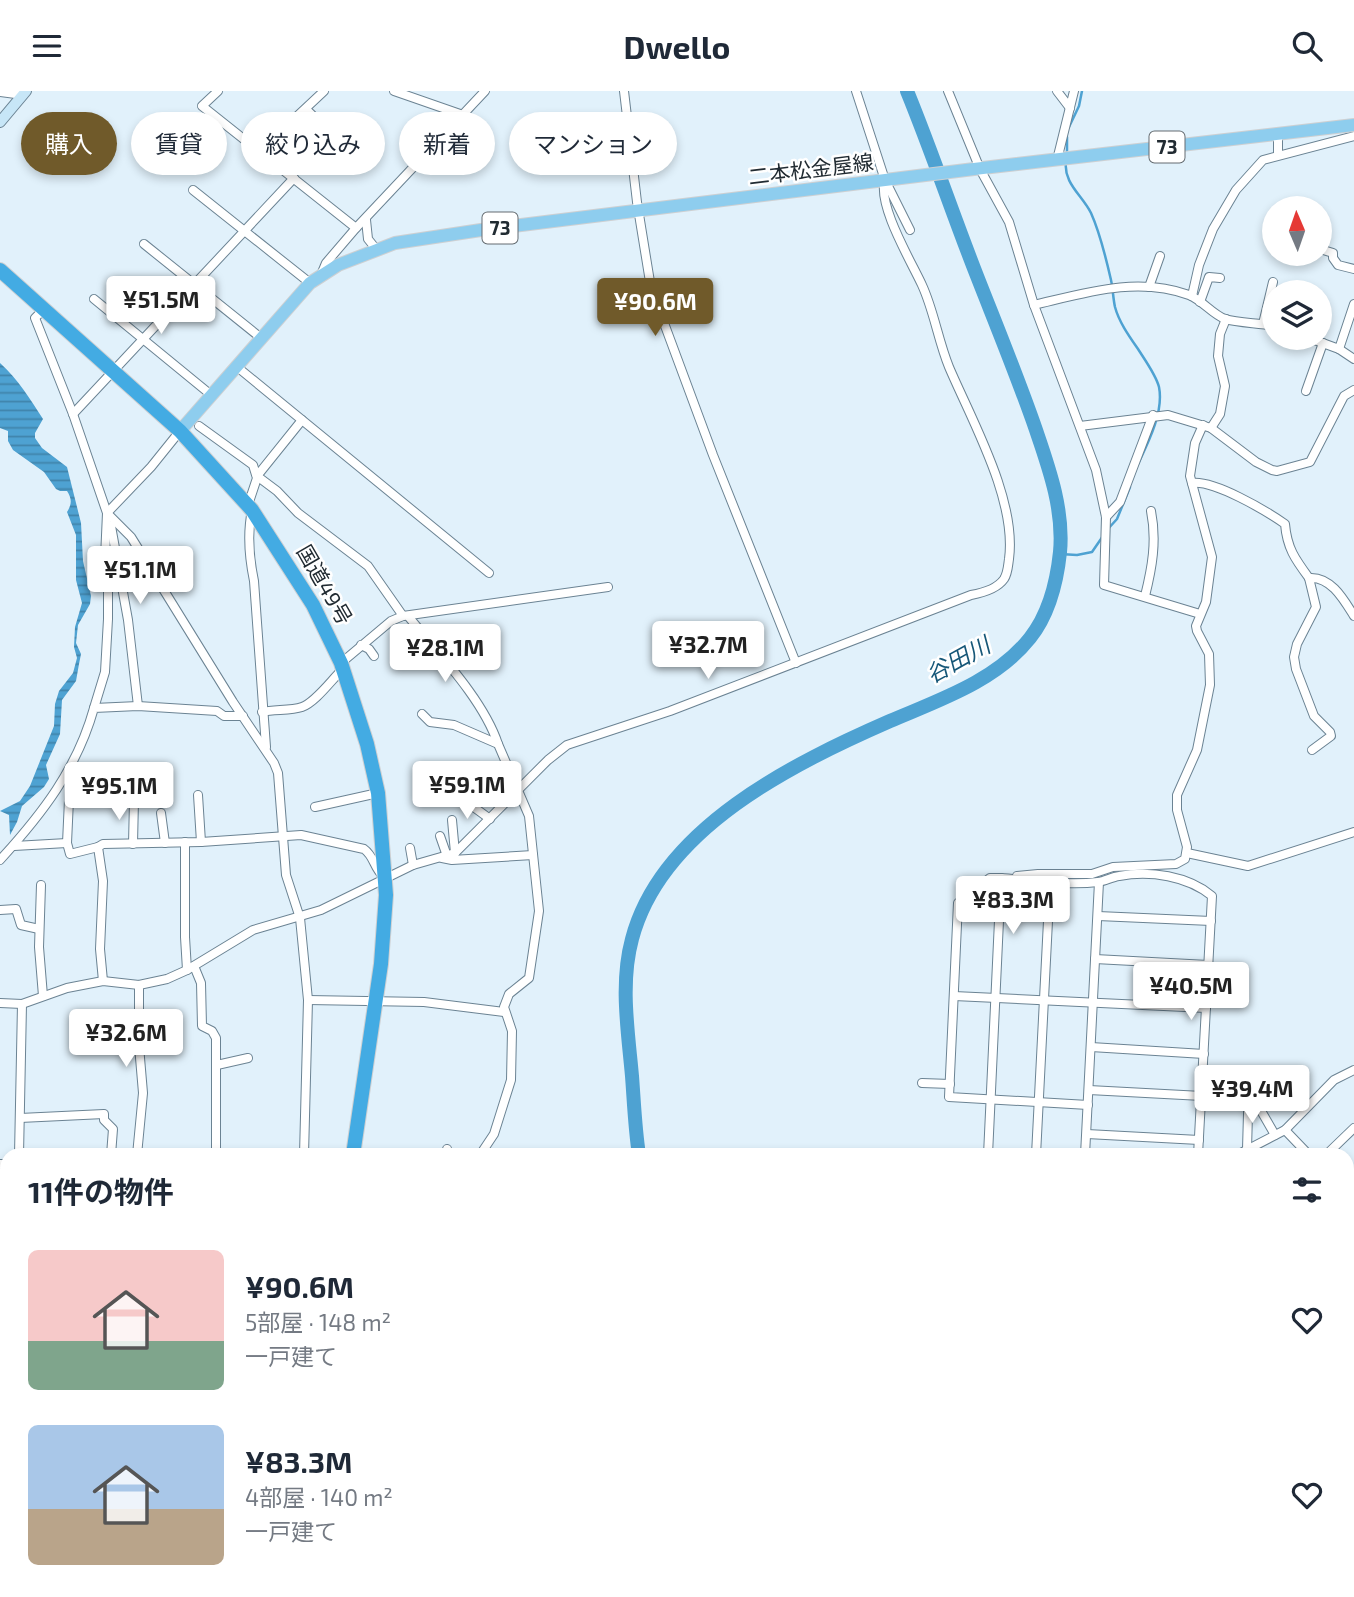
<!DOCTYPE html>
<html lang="ja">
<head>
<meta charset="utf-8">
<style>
	body { margin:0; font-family:"Exo 2","Noto Sans JP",sans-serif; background:#f2f2f3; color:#1f2937; height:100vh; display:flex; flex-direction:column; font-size:26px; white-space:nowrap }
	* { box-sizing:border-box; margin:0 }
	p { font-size:23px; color:#747a83 }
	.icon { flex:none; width:38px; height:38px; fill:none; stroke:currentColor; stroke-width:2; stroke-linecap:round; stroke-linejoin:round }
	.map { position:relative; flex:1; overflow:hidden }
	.side { position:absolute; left:0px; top:1057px; width:1354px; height:450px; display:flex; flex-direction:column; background:#fff; border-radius:21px 21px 0 0; box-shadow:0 4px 10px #0003 }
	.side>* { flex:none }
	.hud { position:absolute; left:21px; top:21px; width:700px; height:63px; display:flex; gap:14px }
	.needle { width:46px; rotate:358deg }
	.buttons { position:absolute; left:1262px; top:105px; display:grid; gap:14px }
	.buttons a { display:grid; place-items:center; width:70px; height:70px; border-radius:50%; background:#fff; box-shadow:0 4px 10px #0003; font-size:35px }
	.price { position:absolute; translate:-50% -60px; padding:0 16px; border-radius:7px; background:#fff; color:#222; font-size:23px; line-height:46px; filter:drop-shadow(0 2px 4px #0008) }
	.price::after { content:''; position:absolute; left:50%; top:42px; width:21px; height:16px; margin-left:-10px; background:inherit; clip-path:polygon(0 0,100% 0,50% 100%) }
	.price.on { background:#705a2a; color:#fff }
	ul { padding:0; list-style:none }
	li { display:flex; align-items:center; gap:21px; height:175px; padding:0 28px }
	li span { display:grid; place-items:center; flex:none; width:196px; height:140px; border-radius:10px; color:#555 }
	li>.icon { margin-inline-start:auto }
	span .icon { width:84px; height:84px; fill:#fffc; stroke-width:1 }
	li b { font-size:30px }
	h2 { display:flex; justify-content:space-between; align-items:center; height:84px; padding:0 28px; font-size:30px }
	.pill { padding:0 24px; border-radius:32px; background:#fff; box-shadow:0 4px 10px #0003; font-size:24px; line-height:63px }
	.pill.on { background:#705a2a; color:#fff }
	header { display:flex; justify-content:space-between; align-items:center; height:91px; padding:0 28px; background:#fff; font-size:32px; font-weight:700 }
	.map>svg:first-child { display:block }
</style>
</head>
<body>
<header><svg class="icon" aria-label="menu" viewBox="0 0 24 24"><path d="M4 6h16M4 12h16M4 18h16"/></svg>Dwello<svg class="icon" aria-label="search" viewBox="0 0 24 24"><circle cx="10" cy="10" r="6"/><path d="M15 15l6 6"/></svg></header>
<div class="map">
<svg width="1354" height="1506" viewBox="0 0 1354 1506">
	<defs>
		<pattern id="grass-tufts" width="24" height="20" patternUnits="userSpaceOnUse" patternTransform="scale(1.75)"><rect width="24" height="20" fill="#94d1f6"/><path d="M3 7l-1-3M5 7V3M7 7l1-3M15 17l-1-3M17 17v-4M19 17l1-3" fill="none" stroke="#7fb4d3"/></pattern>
		<pattern id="water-rules" width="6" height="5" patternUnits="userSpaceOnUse" patternTransform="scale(1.75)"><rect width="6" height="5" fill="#4ea2d2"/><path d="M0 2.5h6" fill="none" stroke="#4084ab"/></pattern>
	</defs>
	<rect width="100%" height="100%" fill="#e1f1fb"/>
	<polygon fill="url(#grass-tufts)" points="1354,1499 1354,1506 1003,1506 1000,1500"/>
	<path fill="url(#water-rules)" d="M 0,272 C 18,288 30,308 43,328 L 35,342 L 35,347 L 42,357 L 67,376 L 81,432 L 83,470 L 91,505 L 90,513 L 78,534 L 76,552 L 81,563 L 79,573 L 76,590 L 62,609 L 60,643 L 46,674 L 49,688 L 44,696 L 22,715 L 17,731 L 10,744 L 9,724 L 0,720 L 20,710 L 30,695 L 54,635 L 55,613 L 59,600 L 73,582 L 77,567 L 74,556 L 75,536 L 82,512 L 76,489 L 76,444 L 67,421 C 72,413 72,408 67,400 L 60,400 L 56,398 L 44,381 L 13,359 L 8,350 L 8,340 L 0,337 Z"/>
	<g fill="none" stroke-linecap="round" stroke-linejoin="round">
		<g stroke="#4ea2d2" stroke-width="2.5">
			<polyline points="1069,36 1079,15 1082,0"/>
			<polyline points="1067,63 1067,46"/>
			<path d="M 1066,70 C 1063,92 1082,104 1091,122 C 1100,142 1106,167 1111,189 C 1113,198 1113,207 1115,216 C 1119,231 1129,245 1138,258 C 1145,269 1156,284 1159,296 C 1164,321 1148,352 1138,373"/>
			<polyline points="1107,439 1117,428 1130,396"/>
			<polyline points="1060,463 1077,464 1092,461 1103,445"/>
		</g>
		<g stroke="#4ea2d2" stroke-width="14">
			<path d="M 639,1064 C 635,1038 634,1011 632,985 C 628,940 620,892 632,848 C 661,737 794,672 890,630 C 939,609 996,590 1030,547 C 1049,523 1057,490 1060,461 C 1064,419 1049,377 1036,339 C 1018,287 997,236 977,185 C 953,124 932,61 907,0"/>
			<polyline points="986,1500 989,1506"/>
			<polyline points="524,1506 525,1500"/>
		</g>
		<defs>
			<g id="street">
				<polyline points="218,0 202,15 356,137"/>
				<polyline points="394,0 463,24"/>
				<polyline points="624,0 637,111 651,197 713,364 796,572"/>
				<polyline points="856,0 885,89 910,139"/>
				<polyline points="948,0 980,78 1009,131 1034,214 1096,379 1106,426 1104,494 1200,523"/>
				<polyline points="1057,0 1070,17"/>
				<polyline points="0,1 23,4"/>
				<polyline points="306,18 337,48"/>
				<polyline points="260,60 324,0"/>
				<polyline points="1278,64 1278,43"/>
				<polyline points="1057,69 1074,0"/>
				<polyline points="193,99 310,192"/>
				<polyline points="366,129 368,148 376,158"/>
				<polyline points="144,153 261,247"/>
				<polyline points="1320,158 1333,162 1333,167 1338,174 1354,178"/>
				<polyline points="321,184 326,172 356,137 485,0"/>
				<polyline points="1149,196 1160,165"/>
				<polyline points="1192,205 1199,174 1213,138 1236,99 1263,69 1354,45"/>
				<polyline points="94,208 210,303"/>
				<polyline points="1200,211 1209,186 1220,187"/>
				<path d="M 1034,214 C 1085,202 1137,185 1189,204 C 1202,209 1212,223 1225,228 C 1238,232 1260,232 1274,235"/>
				<polyline points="43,219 35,227 73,323 107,422 131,446 233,611 274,672 278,682 286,784 300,827 308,909 304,1064"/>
				<polyline points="1263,233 1273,191"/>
				<polyline points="1309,247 1339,258 1354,213"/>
				<polyline points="1339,258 1354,268"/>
				<polyline points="236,275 489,482"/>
				<polyline points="1306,300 1323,252"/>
				<polyline points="73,323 294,87"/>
				<polyline points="302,329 257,385 277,400 298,422 368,475 403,525"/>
				<polyline points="199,335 253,374 257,387 248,414"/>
				<polyline points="1080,335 1168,324 1211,337 1256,371 1272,379 1277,380 1310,371 1344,305 1354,299"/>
				<polyline points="1211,337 1220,323 1225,295 1218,265 1220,243 1226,228"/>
				<path d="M 1192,392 C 1214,389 1265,419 1285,433 C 1287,457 1295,468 1309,487 C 1331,485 1344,509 1354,525"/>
				<path d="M 252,419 C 247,443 249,466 254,490 L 266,656"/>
				<polyline points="1106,426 1120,411 1153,324"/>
				<polyline points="111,435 128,529 138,615"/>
				<polyline points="1309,487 1316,516 1297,553 1294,566 1296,578 1314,625 1330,641 1331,645 1312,659"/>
				<path d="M 1145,505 C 1152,477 1157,450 1151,420"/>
				<path d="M 408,525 C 438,562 483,608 498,653"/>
				<polyline points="361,554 369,558 374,565"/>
				<polyline points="341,572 391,530 403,525 608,496"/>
				<polyline points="94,617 105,581 108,528 108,495 105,467 107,422 151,376 180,340"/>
				<path d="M 262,621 C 274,618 290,620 302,616 C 316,611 332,588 343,578"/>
				<polyline points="422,623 430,631 454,634 498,653 529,725 539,820 529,887 509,903 504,916 512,940 511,989 494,1043 480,1064"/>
				<polyline points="198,704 201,751"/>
				<polyline points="464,709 490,728"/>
				<polyline points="315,716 378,702"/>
				<polyline points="161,722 165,752"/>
				<polyline points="452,729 455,762"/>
				<polyline points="440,745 447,765"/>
				<polyline points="185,751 185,846 187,879"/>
				<polyline points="133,753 134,709"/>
				<polyline points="14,755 67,752"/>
				<polyline points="98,756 70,763 67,752 70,687 68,684 132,680"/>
				<polyline points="410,757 413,774"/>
				<polyline points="1187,762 1248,775 1354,741"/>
				<polyline points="442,767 452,769 533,764"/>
				<path d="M 0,769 C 42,723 77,678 94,617 L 138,615 L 217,620 L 224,625 L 243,625"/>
				<polyline points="1017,785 1038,783 1092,783 1113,776 1176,773 1185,768 1187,756 1177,719 1177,704 1197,659 1210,594 1209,563 1197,540 1196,535 1206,511 1212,466 1190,385 1195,352 1203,334"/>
				<polyline points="1001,787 990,787 958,812 949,1006 1088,1014"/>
				<polyline points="41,794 39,856 43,905"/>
				<polyline points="0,819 16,818 21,834 39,838"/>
				<polyline points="1098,825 1211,830"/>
				<polyline points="1095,868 1208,874"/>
				<polyline points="194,875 201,892 202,935 212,940 216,947 216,1064"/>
				<path d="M 103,890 L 100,858 L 103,790 L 98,756 L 103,753 L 201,751 L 301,744 L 364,758 C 374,765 374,777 383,785"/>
				<polyline points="954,905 1206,917"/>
				<polyline points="308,909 424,911 504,921"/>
				<path d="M 0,912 L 22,913 L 67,897 L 103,890 L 139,894 L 167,888 L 187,879 L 253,839 L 321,819 L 413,774 L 455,762 L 548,669 L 567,654 L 670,620 L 971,504 C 982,502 997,498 1004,488 C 1008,482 1008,474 1009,468 C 1017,409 972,330 949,276 C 938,249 934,220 922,194 C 911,170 877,114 885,89"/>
				<polyline points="1091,956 1204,963"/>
				<polyline points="217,974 248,967"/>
				<polyline points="1203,980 1247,981 1249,988 1247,1058"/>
				<polyline points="922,992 950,993"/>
				<polyline points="1089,999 1202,1005"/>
				<polyline points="1248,1004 1256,1011 1275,1044"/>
				<polyline points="20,1027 104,1023 104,1029 113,1038 111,1064"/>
				<polyline points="1285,1039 1309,1064"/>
				<polyline points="1087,1043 1199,1049"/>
				<polyline points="19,1064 22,913"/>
				<polyline points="129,1064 157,1064"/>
				<polyline points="137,1064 143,1002 139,955 139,894"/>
				<polyline points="446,1064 447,1058"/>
				<path d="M 988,1064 L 1001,787 C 1032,789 1067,795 1098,791 C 1105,790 1112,786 1119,785 C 1150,779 1188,785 1212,805 L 1198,1064"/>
				<polyline points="1036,1064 1050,791"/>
				<polyline points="1085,1064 1099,791"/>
				<polyline points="1237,1064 1285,1039 1334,989 1354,979"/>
				<polyline points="1326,1064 1354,1037"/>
				<polyline points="0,1073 7,1073"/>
				<polyline points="1348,1092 1354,1119"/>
				<polyline points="1348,1132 1354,1130"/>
				<polyline points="1348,1200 1354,1226"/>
				<polyline points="0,1280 7,1277"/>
				<polyline points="1348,1380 1354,1378"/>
				<polyline points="1348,1411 1349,1419"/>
				<polyline points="1348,1462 1354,1460"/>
				<polyline points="910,1506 912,1500"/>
			</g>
			<g id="secondary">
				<polyline points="0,31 26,0"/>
				<polyline points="0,1309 7,1307"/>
				<polyline points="865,1500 882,1506"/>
			</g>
			<polyline id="primary" points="180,340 310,192 338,174 395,152 481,139 974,78 1354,34"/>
			<g id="highway">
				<polyline points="0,179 180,340 252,419 313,514 341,572 367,653 378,702 386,804 381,873 353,1064"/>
				<polyline points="394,1500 397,1506"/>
			</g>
		</defs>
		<use href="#street" stroke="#6b8393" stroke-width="10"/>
		<use href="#secondary" stroke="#6b8393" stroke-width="12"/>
		<use href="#primary" stroke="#ced0d2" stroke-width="14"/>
		<use href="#highway" stroke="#ced0d2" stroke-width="16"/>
		<use href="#street" stroke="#fff" stroke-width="8"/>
		<use href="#secondary" stroke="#c7e6f7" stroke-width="10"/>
		<use href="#primary" stroke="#8ecdee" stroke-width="12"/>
		<use href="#highway" stroke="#43abe3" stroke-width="14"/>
	</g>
	<g text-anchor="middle" stroke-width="5" stroke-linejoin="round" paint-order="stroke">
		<g fill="#fff" stroke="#646b70" stroke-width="2">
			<rect x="1149.5" y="40.5" width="35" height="31" rx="5"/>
			<rect x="482.5" y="121.5" width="35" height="31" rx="5"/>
		</g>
		<g font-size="19" font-weight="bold" fill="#212b32">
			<text x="1167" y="63">73</text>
			<text x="500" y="144">73</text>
		</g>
		<g font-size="21" fill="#212b32" stroke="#fff">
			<text transform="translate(811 79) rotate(-7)" y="7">二本松金屋線</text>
			<text transform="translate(324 494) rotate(60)" y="7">国道49号</text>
		</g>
		<g font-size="23" font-style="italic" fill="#165778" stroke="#fff">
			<text transform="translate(958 569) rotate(-29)" y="8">谷田川</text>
		</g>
	</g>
</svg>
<div class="buttons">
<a><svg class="needle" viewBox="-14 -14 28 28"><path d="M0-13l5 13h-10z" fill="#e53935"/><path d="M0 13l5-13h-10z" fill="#747a83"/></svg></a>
<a><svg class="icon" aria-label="layers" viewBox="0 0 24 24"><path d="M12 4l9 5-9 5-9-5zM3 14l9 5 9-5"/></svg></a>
</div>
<b class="price" style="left:161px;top:245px">¥51.5M</b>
<b class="price on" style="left:655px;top:247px">¥90.6M</b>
<b class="price" style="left:140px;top:515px">¥51.1M</b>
<b class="price" style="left:708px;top:590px">¥32.7M</b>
<b class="price" style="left:445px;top:593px">¥28.1M</b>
<b class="price" style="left:467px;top:730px">¥59.1M</b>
<b class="price" style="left:119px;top:731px">¥95.1M</b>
<b class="price" style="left:1013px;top:845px">¥83.3M</b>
<b class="price" style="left:1191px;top:931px">¥40.5M</b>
<b class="price" style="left:126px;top:978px">¥32.6M</b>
<b class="price" style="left:1252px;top:1034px">¥39.4M</b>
<div class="hud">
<a class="pill on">購入</a>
<a class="pill">賃貸</a>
<a class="pill">絞り込み</a>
<a class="pill">新着</a>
<a class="pill">マンション</a>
</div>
<section class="side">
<h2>11件の物件<svg class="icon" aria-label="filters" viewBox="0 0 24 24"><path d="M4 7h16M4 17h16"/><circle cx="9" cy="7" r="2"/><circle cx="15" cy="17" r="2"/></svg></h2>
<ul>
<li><span style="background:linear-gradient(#f6c9c9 65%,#7fa58c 0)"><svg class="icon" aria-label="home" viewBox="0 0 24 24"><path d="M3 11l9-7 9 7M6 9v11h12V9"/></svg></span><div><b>¥90.6M</b><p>5部屋 · 148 m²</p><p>一戸建て</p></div><svg class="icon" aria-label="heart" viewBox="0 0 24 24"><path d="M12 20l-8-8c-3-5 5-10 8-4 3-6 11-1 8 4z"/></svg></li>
<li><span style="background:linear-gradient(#a9c7e8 60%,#b9a48a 0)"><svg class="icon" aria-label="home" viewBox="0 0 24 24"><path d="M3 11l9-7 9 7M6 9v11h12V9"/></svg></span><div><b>¥83.3M</b><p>4部屋 · 140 m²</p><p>一戸建て</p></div><svg class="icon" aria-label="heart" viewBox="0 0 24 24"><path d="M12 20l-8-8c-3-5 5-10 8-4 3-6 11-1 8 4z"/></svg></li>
</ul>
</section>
</div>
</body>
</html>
